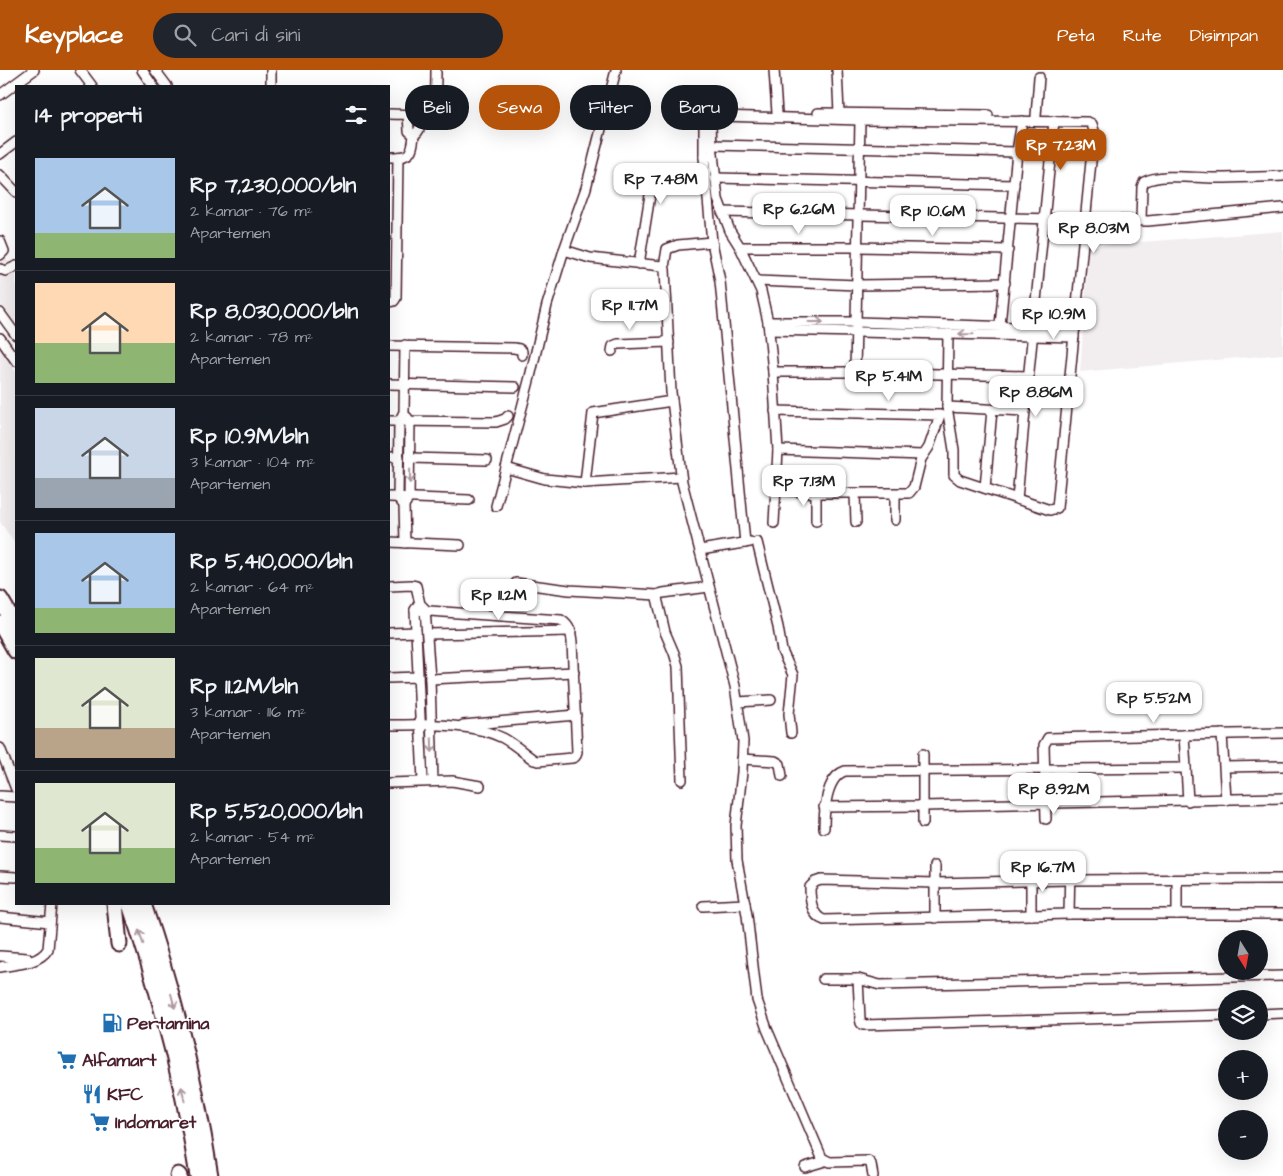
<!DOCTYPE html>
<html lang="id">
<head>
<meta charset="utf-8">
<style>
	body { margin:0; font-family:"Architects Daughter",sans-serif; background:#20242c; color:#f1f3f6; height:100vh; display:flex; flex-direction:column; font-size:19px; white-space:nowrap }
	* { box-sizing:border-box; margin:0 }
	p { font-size:16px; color:#9ea1a6 }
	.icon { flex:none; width:28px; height:28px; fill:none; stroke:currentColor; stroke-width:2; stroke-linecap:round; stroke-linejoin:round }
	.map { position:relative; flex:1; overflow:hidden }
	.details { position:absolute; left:15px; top:15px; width:375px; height:820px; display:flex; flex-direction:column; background:#171b24; border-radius:0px; box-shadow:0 5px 20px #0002 }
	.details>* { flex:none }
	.guide { position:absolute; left:405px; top:15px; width:475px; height:45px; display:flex; gap:10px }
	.needle { width:32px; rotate:169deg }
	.controls { position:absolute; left:1218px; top:860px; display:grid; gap:10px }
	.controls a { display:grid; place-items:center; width:50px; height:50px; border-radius:50%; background:#171b24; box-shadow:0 5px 20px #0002; font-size:25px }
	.price { position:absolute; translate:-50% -42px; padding:0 11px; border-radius:10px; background:#fff; color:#222; font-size:16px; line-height:32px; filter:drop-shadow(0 1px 2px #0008) }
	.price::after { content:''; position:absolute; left:50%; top:30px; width:15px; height:11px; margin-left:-8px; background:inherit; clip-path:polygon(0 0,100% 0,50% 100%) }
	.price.on { background:#b45309; color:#fff }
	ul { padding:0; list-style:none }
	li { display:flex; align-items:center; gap:15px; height:125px; padding:0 20px }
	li+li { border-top:1px solid #363941 }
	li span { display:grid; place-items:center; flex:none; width:140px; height:100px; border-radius:0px; color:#555 }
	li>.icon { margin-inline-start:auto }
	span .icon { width:60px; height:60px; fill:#fffc; stroke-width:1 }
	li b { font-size:21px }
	h2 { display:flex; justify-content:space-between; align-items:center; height:60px; padding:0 20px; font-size:21px }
	.chip { padding:0 18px; border-radius:22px; background:#171b24; box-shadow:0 5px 20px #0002; font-size:18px; line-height:45px }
	.chip.on { background:#b45309; color:#fff }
	header { display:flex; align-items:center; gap:30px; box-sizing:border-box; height:70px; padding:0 25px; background:#b45309; color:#fff }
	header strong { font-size:24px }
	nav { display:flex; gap:28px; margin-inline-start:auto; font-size:18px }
	.search { width:350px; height:45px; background:#20242c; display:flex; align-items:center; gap:12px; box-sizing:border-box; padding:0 18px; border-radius:28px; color:#9ea1a6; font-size:19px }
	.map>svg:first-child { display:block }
</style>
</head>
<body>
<header>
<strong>Keyplace</strong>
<div class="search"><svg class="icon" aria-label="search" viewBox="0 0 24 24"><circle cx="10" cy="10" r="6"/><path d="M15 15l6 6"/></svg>Cari di sini</div>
<nav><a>Peta</a><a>Rute</a><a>Disimpan</a></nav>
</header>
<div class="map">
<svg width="1283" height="1106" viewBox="0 0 1283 1106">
	<rect width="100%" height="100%" fill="#fff"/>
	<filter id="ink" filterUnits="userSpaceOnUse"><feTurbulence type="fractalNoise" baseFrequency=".02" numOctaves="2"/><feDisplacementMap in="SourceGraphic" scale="10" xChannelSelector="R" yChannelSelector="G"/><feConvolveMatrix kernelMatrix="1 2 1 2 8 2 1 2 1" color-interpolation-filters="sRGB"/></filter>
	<g filter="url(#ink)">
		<g fill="#f2eeef">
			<polygon points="1283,161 1283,284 1080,302 1089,176"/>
			<polygon points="0,181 16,201 16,255 0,234"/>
			<polygon points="0,278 16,302 16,475 0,452"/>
		</g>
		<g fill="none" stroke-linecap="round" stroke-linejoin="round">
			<defs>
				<g id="minor">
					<polyline points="80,0 92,16"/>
					<polyline points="142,0 153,16"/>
					<polyline points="155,0 167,16"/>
					<polyline points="774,0 777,43"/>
					<polyline points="837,0 839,43"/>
					<polyline points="271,16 271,0"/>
					<polyline points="0,25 34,0"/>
					<polyline points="818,43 988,45"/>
					<path d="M 389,44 C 434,45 436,48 436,0"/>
					<path d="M 408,44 L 409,61 L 414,65 C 422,60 420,52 421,44"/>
					<polyline points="1036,46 1039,7"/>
					<polyline points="712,75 1017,82"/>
					<polyline points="0,84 16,72"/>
					<polyline points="708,86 704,87 712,172 720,211 745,473"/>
					<path d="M 389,87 C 409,87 412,86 414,65"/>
					<polyline points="704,87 704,49 709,43 720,43"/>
					<polyline points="0,105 16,122"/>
					<polyline points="715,108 1014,115"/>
					<polyline points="722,142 1148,151 1283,138"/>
					<path d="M 1141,150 L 1142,117 L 1144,112 C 1161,103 1193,108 1213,108 C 1236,108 1260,107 1283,106"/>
					<polyline points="0,171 4,181 0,185"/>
					<polyline points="740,177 858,177 1008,180"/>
					<polyline points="564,180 590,188 662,196 665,199 671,322 682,412 735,616 743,671 742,702 736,756 737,790 747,845 757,930 767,959 822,1088 830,1092 868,1091 871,1094 873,1106"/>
					<polyline points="639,194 650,125 657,104 706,101"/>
					<polyline points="664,197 667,179 678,175 712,172"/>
					<polyline points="0,199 6,201 16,196"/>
					<polyline points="757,211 857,215 1005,213"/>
					<polyline points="389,232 394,231 396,228 398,87"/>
					<polyline points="0,243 16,265"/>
					<polyline points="768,252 857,252 1075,259"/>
					<polyline points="1000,255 1017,82 1022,51"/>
					<polyline points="769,260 1074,267"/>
					<polyline points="0,268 16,291"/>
					<polyline points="405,275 404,342 399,352 398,428 404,435 405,473"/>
					<polyline points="389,276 514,278 519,279 522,281 522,285"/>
					<polyline points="612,281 613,276 618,274 669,272"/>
					<polyline points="773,302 855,302 1029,306"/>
					<polyline points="855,302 860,50"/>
					<polyline points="389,314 515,317"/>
					<polyline points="947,337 1025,341"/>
					<polyline points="389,351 496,352 505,349 508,346"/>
					<polyline points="778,380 923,385"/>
					<polyline points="389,387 399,387"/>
					<polyline points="410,388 487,390"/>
					<polyline points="506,398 545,409 585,413 681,407"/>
					<polyline points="585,413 593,343 672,331"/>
					<polyline points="985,418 992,340"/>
					<polyline points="775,419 816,423 909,423 914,417 921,389 929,377 940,345 775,341"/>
					<polyline points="855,424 856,452"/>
					<polyline points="389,427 469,430"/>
					<polyline points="1017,429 1025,341 1054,51"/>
					<polyline points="404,435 409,428 410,352 407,347"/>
					<polyline points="496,436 530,307 547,235 564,180 586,118 616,0"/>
					<polyline points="895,450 895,424"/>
					<polyline points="816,451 816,423"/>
					<polyline points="774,453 778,380 773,302 768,252 761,221 740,177 730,161 718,129 712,75 711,55 713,48 721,46 860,50 1088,52 1092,54 1094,61 1057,438 1050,440 960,410 954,405 954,380 947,337 948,264"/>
					<polyline points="389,472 460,475"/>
					<polyline points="757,472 778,557 782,581 793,605 789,644 791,663"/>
					<polyline points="700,480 750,472"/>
					<polyline points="516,513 569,520 657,525"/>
					<polyline points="389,516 411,515 416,516 420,534 425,539 430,609 433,711"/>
					<polyline points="418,535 415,540 423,711"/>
					<polyline points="389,563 416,562"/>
					<polyline points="427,564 571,561"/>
					<polyline points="389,608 418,607"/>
					<polyline points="430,609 574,602"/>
					<polyline points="738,632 771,630"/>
					<path d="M 389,655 C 424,655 471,652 503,668 C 514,674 524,683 534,690 L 538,691 L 572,688 L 575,687 L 577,682 L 572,572 C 571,562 570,556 561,550 L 415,540"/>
					<polyline points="463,655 576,645"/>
					<polyline points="1222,664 1226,730"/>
					<polyline points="1184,665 1188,731"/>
					<polyline points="0,678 16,719"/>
					<polyline points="742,689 775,691 780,694 782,706"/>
					<polyline points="1225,697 1283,696"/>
					<polyline points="682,710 678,596 674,583 665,562 657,528 659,524 663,523 709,517"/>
					<polyline points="389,713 452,711 480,716"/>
					<polyline points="0,726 16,727"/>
					<polyline points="824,737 923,736 1283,728"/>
					<polyline points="1046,749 1044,675 1048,668 1283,663"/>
					<polyline points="923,753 923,684"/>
					<path d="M 824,758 C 824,741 826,707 845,701 L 1186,698"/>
					<polyline points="0,765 16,766"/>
					<polyline points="1031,802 1031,845"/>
					<polyline points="0,806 16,807"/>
					<path d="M 1283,809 L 1070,810 L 935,813 L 821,810 L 815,812 L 810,817 C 810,829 811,846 824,850 L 1069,844 L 1283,844"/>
					<polyline points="1177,810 1177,844"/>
					<polyline points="703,836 745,834"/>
					<polyline points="1069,844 1070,794"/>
					<polyline points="0,847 50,852"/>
					<polyline points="935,848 935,796"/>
					<polyline points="0,886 27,888"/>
					<path d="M 0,897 C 16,894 39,894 48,879 L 52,834"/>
					<polyline points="823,909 858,909 880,915 1283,906"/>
					<polyline points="858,909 860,949 861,953 863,955 1226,945"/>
					<polyline points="1259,944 1283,943"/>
					<polyline points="805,1097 825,1091"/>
				</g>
				<g id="motorway">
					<polyline points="0,529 16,556"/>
					<polyline points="0,553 16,581"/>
					<polyline points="115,834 119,874"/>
					<path d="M 130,834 C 160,923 184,1013 198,1106"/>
					<path d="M 143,834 C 173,922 196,1014 210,1106"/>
					<polyline points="178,1105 179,1106"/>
				</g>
			</defs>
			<use href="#minor" stroke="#4a1f2b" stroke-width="12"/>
			<use href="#motorway" stroke="#4a1f2b" stroke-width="19"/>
			<use href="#minor" stroke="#fff" stroke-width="9"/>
			<use href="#motorway" stroke="#fff" stroke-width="15"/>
		</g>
		<defs><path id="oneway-shaft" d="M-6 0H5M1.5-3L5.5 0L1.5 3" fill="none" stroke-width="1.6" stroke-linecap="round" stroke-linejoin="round" transform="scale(1.25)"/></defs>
		<g stroke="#ae9aa0">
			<use href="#oneway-shaft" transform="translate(816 252)"/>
			<use href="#oneway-shaft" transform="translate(966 264) rotate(-179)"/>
			<use href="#oneway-shaft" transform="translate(410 406) rotate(91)"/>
			<use href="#oneway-shaft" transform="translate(432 675) rotate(88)"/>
			<use href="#oneway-shaft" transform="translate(141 867) rotate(-108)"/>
			<use href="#oneway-shaft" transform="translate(173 931) rotate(75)"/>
			<use href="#oneway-shaft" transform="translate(183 1024) rotate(-102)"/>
		</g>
	</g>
	<defs>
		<symbol id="fuel-bare" viewBox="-9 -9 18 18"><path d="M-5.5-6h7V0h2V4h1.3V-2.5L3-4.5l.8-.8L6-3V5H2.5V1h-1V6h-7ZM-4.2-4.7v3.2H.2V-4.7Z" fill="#1f6fb2" stroke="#fff" stroke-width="2.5" paint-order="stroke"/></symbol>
		<symbol id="supermarket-bare" viewBox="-9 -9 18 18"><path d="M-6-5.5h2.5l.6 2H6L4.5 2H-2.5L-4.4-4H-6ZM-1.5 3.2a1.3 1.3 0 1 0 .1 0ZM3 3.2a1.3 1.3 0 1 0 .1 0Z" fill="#1f6fb2" stroke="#fff" stroke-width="2.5" paint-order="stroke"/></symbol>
		<symbol id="restaurant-bare" viewBox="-9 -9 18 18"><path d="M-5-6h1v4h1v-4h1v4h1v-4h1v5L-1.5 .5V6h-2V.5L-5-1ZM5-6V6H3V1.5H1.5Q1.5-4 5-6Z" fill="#1f6fb2" stroke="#fff" stroke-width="2.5" paint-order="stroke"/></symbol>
	</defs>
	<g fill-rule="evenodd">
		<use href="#fuel-bare" x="98" y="939" width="28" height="28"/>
		<use href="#supermarket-bare" x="53" y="976" width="28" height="28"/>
		<use href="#restaurant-bare" x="78" y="1010" width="28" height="28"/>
		<use href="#supermarket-bare" x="86" y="1038" width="28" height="28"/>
	</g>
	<g text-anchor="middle" stroke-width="4" stroke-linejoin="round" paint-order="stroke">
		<g font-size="18" font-weight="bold" fill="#4a1f2b" stroke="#fff" text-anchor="start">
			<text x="127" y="959">Pertamina</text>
			<text x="82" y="996">Alfamart</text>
			<text x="107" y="1030">KFC</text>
			<text x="115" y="1058">Indomaret</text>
		</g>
	</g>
</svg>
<div class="controls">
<a><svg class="needle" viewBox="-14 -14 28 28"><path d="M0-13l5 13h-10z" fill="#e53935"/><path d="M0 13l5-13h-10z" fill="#9ea1a6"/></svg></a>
<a><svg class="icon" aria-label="layers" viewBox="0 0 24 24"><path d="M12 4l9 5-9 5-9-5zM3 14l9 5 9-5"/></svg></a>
<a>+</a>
<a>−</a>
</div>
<b class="price on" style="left:1061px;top:101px">Rp 7.23M</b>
<b class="price" style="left:661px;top:135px">Rp 7.48M</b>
<b class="price" style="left:799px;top:165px">Rp 6.26M</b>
<b class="price" style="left:933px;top:167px">Rp 10.6M</b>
<b class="price" style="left:1094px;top:184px">Rp 8.03M</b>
<b class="price" style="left:630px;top:261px">Rp 11.7M</b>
<b class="price" style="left:1054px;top:270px">Rp 10.9M</b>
<b class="price" style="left:889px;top:332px">Rp 5.41M</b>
<b class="price" style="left:1036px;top:348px">Rp 8.86M</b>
<b class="price" style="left:804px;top:437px">Rp 7.13M</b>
<b class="price" style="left:499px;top:551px">Rp 11.2M</b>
<b class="price" style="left:1154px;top:654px">Rp 5.52M</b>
<b class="price" style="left:1054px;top:745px">Rp 8.92M</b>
<b class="price" style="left:1043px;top:823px">Rp 16.7M</b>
<div class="guide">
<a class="chip">Beli</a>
<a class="chip on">Sewa</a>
<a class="chip">Filter</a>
<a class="chip">Baru</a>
</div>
<section class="details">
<h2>14 properti<svg class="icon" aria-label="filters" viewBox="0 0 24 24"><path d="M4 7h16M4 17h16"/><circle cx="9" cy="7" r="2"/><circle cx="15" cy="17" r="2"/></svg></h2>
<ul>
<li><span style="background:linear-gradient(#a9c7e8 75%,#8fb573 0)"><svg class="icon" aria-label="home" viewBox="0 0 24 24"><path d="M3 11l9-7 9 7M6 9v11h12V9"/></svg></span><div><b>Rp 7,230,000/bln</b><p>2 kamar · 76 m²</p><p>Apartemen</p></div></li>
<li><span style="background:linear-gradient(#ffd9b3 60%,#8fb573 0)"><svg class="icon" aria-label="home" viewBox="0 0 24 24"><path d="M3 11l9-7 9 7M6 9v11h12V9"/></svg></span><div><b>Rp 8,030,000/bln</b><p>2 kamar · 78 m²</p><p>Apartemen</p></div></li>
<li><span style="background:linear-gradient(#c9d6e8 70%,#9aa5b1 0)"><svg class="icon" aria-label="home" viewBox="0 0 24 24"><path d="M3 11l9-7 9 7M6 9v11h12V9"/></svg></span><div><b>Rp 10.9M/bln</b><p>3 kamar · 104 m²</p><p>Apartemen</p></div></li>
<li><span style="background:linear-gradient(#a9c7e8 75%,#8fb573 0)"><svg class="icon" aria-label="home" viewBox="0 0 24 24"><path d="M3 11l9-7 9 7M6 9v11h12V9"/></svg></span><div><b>Rp 5,410,000/bln</b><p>2 kamar · 64 m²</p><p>Apartemen</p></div></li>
<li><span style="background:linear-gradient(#dfe7d0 70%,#b9a48a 0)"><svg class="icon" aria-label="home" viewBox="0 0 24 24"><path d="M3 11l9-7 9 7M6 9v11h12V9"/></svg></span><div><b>Rp 11.2M/bln</b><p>3 kamar · 116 m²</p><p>Apartemen</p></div></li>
<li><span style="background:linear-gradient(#dfe7d0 65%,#8fb573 0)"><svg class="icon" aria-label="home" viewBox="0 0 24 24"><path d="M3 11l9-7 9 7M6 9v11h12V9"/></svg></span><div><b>Rp 5,520,000/bln</b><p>2 kamar · 54 m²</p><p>Apartemen</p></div></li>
</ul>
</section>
</div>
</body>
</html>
